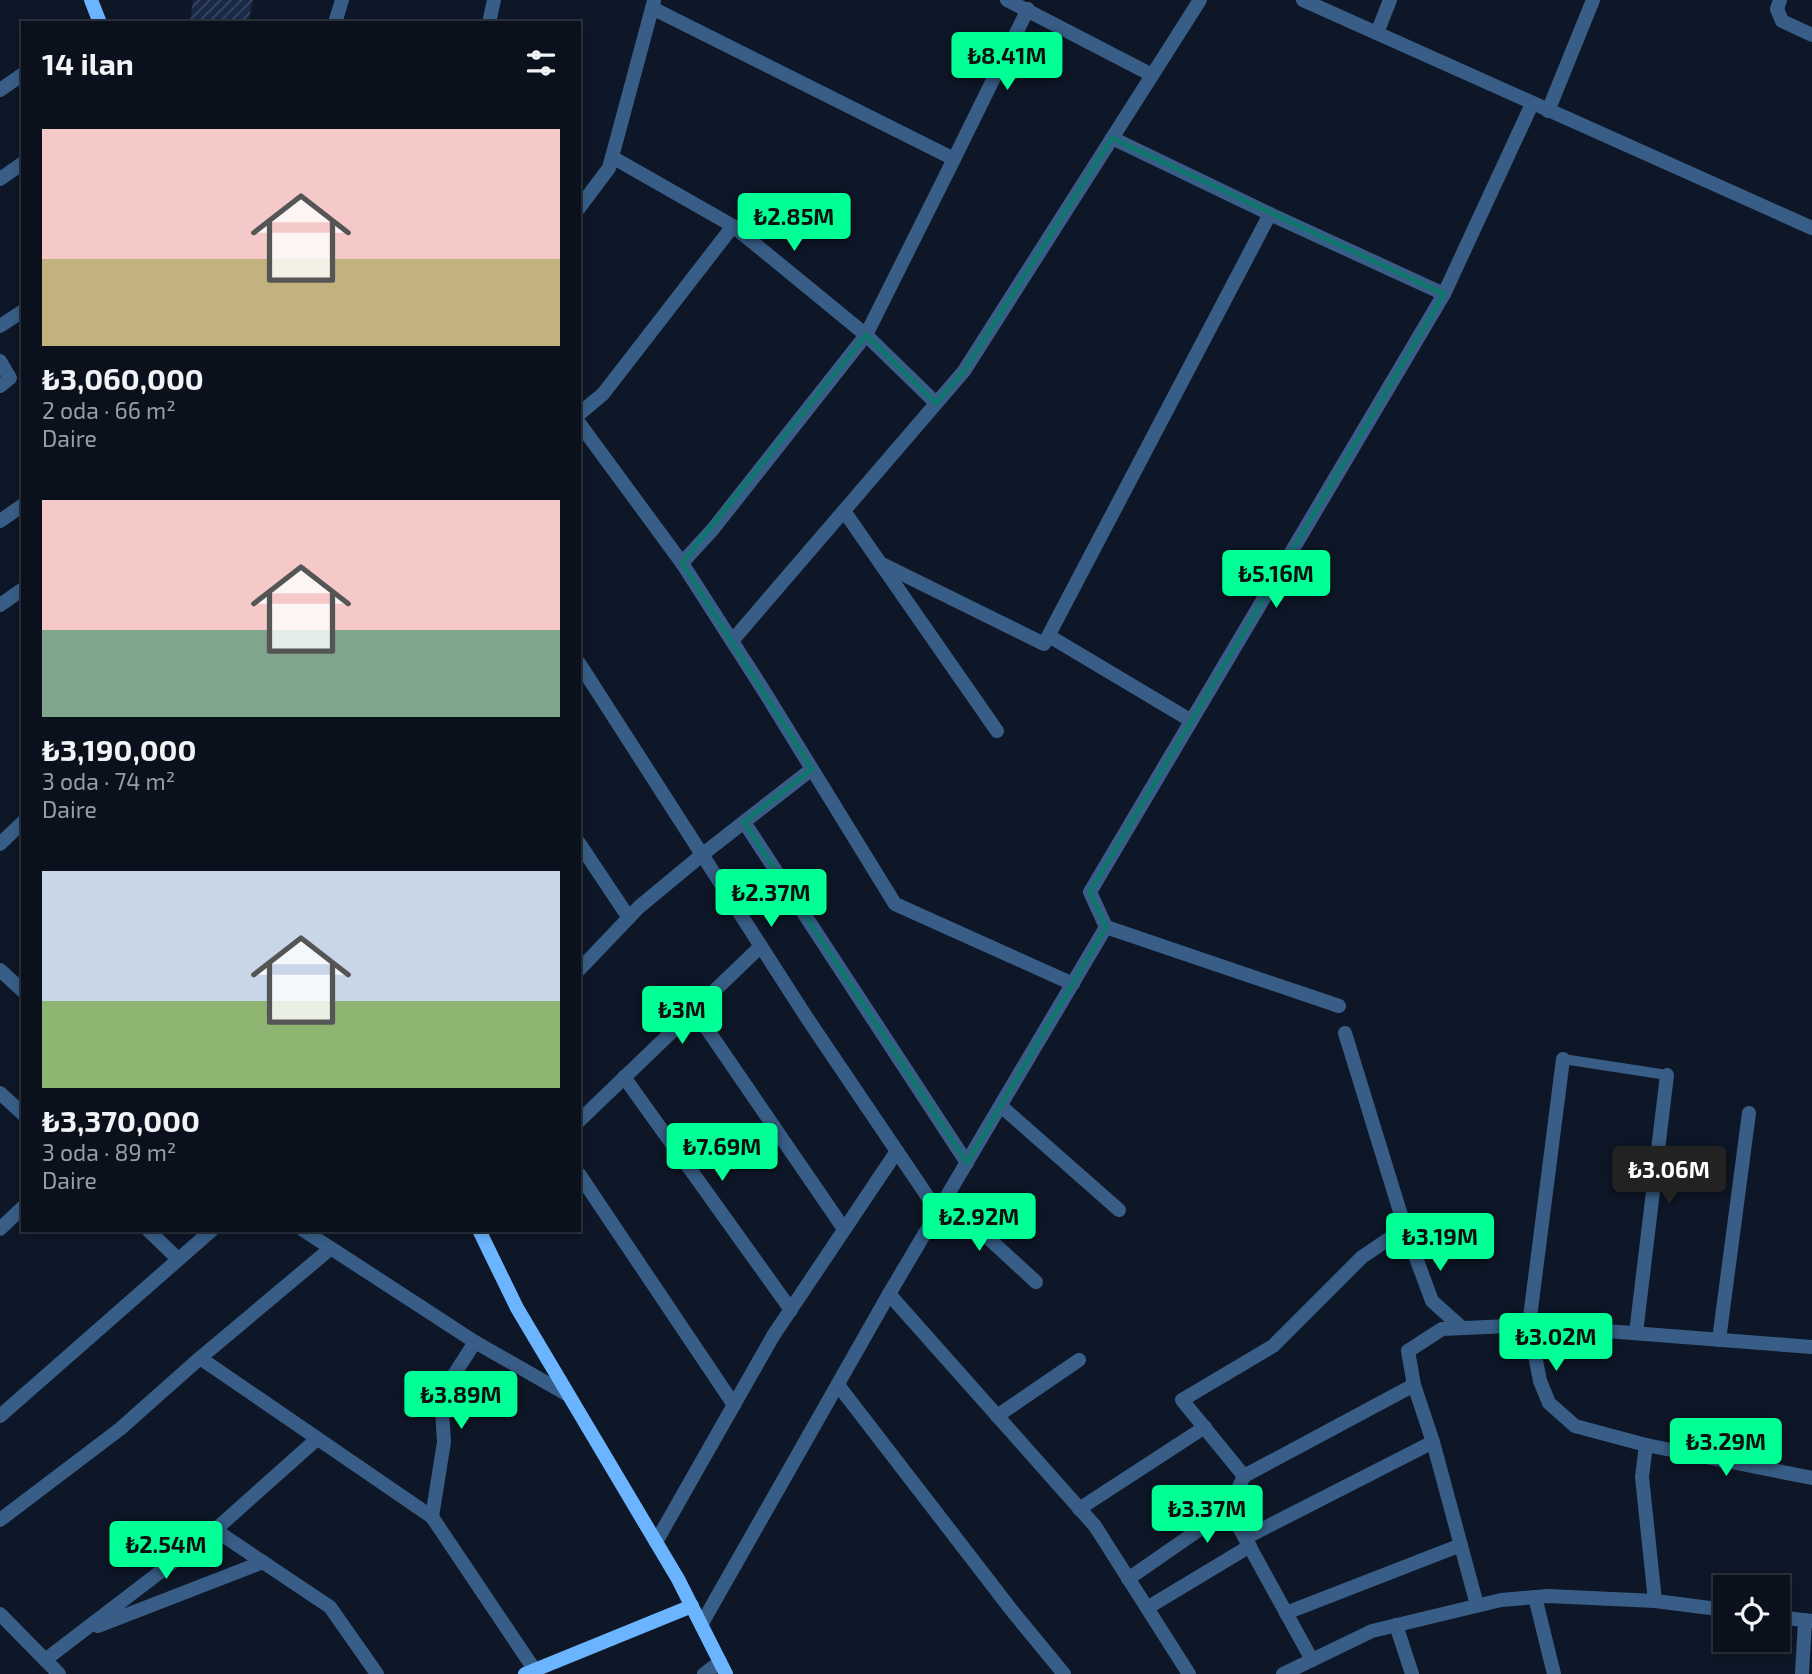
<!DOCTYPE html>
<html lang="tr">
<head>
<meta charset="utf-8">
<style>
	body { margin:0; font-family:"Exo 2",sans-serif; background:#181f2a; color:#f1f3f6; height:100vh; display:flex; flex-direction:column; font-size:26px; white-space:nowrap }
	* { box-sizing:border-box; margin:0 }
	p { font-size:23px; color:#999da4 }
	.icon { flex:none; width:38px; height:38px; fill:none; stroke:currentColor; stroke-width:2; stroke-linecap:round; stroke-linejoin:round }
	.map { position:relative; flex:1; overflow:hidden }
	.panel { position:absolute; left:21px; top:21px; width:560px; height:1211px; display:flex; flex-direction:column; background:#0a111d; border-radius:0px; box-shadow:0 4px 10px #0003,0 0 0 2px #2a313b }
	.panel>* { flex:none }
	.fabs { position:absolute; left:1713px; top:1575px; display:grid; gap:14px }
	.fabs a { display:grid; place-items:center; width:77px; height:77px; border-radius:0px; background:#0a111d; box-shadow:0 4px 10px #0003,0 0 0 2px #2a313b; font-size:35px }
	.price { position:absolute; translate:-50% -60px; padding:0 16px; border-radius:7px; background:#00ff94; color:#111; font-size:23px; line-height:46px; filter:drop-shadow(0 2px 4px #0008) }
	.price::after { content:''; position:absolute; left:50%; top:42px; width:21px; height:16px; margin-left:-10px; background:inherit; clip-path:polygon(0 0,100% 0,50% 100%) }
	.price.current { background:#222; color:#fff }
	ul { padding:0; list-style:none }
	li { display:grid; align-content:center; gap:14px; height:371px; padding:0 21px }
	li span { display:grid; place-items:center; height:217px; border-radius:0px; color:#555 }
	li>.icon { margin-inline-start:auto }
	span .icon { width:126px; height:126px; fill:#fffc; stroke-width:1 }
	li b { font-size:30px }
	h2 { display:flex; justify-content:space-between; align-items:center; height:84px; padding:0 21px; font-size:30px }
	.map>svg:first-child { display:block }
</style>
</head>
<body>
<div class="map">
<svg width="1812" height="1674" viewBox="0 0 1812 1674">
	<defs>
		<pattern id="building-hatch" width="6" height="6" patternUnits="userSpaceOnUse" patternTransform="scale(1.75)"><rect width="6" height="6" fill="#1a2848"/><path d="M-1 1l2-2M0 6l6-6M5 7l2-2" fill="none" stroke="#3a4763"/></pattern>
	</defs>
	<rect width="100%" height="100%" fill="#0e1727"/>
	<polygon fill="url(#building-hatch)" points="193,0 253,0 248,23 190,23"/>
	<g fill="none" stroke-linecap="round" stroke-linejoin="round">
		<polyline stroke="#385e87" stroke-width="10" points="1563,1059 1667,1075"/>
		<g stroke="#385e87" stroke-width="14">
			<polyline points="1007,0 1152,75"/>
			<polyline points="1303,0 1812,228"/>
			<polyline points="1780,0 1777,9 1782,21 1812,35"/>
			<polyline points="652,8 954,159 866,335 713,529 682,563"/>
			<polyline points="335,23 342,0"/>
			<polyline points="489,23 494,0"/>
			<polyline points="1377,33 1390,0"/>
			<polyline points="0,90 23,74"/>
			<polyline points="1548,111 1593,0"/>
			<polyline points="1112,138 1270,214"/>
			<polyline points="612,157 733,226 866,335 936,403"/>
			<polyline points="954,159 1028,9"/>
			<polyline points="0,179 23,163"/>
			<polyline points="579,208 609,168 654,1"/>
			<polyline points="0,326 23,311"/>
			<polyline points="0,361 10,378 0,386"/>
			<polyline points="579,414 603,394 733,226"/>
			<polyline points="579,423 682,563 764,691 895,904 1073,984"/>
			<polyline points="844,511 997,731"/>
			<polyline points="0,521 23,505"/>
			<polyline points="880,563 1044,644 1270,214 1444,294 1532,104"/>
			<polyline points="0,605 23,589"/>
			<polyline points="1049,636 1190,720"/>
			<polyline points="732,641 964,371 1200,0"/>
			<polyline points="579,663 807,1018 938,1212"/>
			<polyline points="744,822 967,1163"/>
			<polyline points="579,843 629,918"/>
			<polyline points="0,844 23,822"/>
			<polyline points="1106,927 1090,892 1444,294"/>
			<polyline points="0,970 23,991"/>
			<polyline points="579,970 639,907 703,854 812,769"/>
			<polyline points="694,1010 844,1229"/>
			<polyline points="1345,1033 1405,1228 1432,1301 1461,1327"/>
			<polyline points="1563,1059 1529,1325 1540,1381 1549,1403 1575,1426 1646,1445 1812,1478"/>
			<polyline points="624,1077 791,1310"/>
			<polyline points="0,1093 23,1114"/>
			<polyline points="1001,1106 1119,1210"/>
			<polyline points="579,1121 761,946"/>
			<polyline points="579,1174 734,1405"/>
			<polyline points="946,1199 1036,1282"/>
			<polyline points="0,1229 23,1207"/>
			<polyline points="148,1230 178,1259"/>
			<polyline points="303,1230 475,1342 568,1395"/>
			<polyline points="889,1294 1095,1526 1189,1674"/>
			<polyline points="1636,1333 1667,1075"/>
			<polyline points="1719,1340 1749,1113"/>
			<polyline points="200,1358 432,1517 534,1669"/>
			<polyline points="838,1385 1013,1612 1064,1674"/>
			<polyline points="0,1416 212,1230"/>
			<polyline points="997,1416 1079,1360"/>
			<polyline points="1646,1445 1642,1477 1655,1601"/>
			<polyline points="1244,1476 1182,1400 1273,1346 1362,1257 1405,1228"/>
			<polyline points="1079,1509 1205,1427"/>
			<polyline points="1229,1509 1312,1660"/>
			<polyline points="432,1517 444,1442 441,1395 475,1342"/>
			<polyline points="0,1520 120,1429 200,1358 330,1249"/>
			<polyline points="215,1530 330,1607 377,1674"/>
			<polyline points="1245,1538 1433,1442"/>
			<polyline points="656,1542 773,1336 897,1151"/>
			<polyline points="1128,1579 1229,1509 1244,1476 1414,1385"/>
			<polyline points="1535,1597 1554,1674"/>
			<polyline points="1477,1605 1433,1442 1414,1385 1408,1351 1442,1329 1529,1325 1812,1347"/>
			<polyline points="1147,1608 1250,1546"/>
			<polyline points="1286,1613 1461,1545"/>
			<polyline points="0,1614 59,1674"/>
			<polyline points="1778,1617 1812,1621"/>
			<polyline points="701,1625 889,1294 1106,927 1339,1006"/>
			<polyline points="1396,1625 1412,1674"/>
			<polyline points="98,1626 263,1562"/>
			<polyline points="45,1660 215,1530 317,1439"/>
			<polyline points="704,1674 720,1662"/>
			<polyline points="1283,1674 1372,1631 1501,1600 1548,1596 1655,1601 1726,1610"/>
			<polyline points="1802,1674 1805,1620"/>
		</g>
		<g stroke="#6bb4ff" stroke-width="14">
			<polyline points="91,0 100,23"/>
			<polyline points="479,1230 517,1308 678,1579 726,1674"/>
			<polyline points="525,1674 692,1606"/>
		</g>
	</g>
	<path fill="none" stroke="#0f766e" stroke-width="5" stroke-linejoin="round" d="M 1112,138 L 1444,294 L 1090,892 L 1106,927 L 967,1163 L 744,822 L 812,769 L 682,563 L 866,335 L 936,403 L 964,371 Z"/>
</svg>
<div class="fabs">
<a><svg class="icon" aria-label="locate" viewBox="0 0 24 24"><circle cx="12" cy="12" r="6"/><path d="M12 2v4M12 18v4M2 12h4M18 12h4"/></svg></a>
</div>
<b class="price" style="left:1007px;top:92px">₺8.41M</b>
<b class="price" style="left:794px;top:253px">₺2.85M</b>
<b class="price" style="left:1276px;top:610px">₺5.16M</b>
<b class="price" style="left:771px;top:929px">₺2.37M</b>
<b class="price" style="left:682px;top:1046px">₺3M</b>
<b class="price" style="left:722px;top:1183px">₺7.69M</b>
<b class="price current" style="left:1669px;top:1206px">₺3.06M</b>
<b class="price" style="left:979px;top:1253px">₺2.92M</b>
<b class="price" style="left:1440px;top:1273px">₺3.19M</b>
<b class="price" style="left:1556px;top:1373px">₺3.02M</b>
<b class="price" style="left:461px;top:1431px">₺3.89M</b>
<b class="price" style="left:1726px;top:1478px">₺3.29M</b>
<b class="price" style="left:1207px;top:1545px">₺3.37M</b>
<b class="price" style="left:166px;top:1581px">₺2.54M</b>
<section class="panel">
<h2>14 ilan<svg class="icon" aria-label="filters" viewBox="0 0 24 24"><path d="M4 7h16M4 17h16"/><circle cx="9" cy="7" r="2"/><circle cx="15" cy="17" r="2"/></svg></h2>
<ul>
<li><span style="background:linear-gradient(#f6c9c9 60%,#c2b280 0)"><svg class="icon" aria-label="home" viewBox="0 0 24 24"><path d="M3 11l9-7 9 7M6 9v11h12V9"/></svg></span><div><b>₺3,060,000</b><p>2 oda · 66 m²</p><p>Daire</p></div></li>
<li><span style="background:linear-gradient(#f6c9c9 60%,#7fa58c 0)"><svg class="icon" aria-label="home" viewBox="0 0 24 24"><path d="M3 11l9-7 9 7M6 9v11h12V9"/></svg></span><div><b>₺3,190,000</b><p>3 oda · 74 m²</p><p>Daire</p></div></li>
<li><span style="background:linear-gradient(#c9d6e8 60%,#8fb573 0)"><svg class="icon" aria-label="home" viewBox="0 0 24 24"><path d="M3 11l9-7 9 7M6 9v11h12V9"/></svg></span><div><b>₺3,370,000</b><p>3 oda · 89 m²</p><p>Daire</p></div></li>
</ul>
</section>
</div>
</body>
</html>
